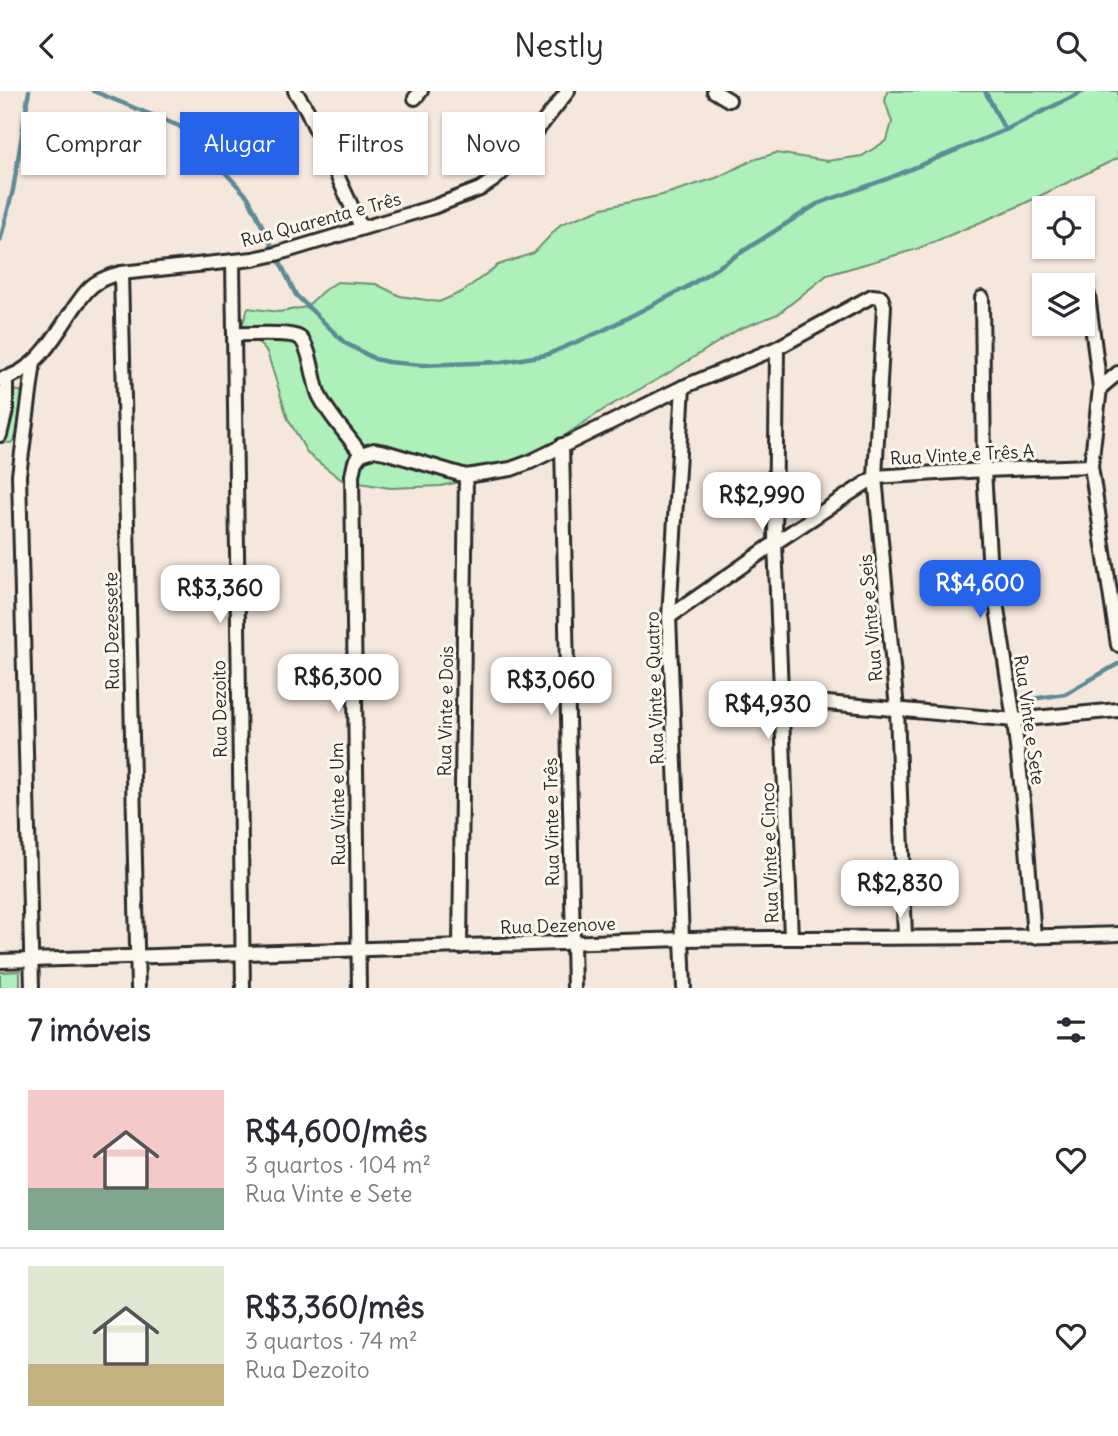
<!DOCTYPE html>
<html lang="pt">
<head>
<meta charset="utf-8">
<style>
	body { margin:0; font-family:Delius,sans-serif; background:#f7f7f7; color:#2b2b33; height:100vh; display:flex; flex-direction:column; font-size:26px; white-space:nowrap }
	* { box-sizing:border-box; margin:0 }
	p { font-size:23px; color:#7c7c81 }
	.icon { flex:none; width:38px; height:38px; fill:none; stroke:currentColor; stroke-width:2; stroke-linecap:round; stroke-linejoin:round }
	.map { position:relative; height:897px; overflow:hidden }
	.drawer { display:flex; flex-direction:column; background:#fff; flex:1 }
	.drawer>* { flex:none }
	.top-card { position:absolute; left:21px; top:21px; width:700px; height:63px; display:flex; gap:14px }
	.fabs { position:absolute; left:1032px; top:105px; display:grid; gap:14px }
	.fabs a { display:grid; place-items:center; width:63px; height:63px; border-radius:0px; background:#fff; box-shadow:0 2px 5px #0004; font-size:35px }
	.price { position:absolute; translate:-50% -60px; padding:0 16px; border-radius:14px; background:#fff; color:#222; font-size:23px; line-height:46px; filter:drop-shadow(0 2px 4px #0008) }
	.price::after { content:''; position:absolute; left:50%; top:42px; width:21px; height:16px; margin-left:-10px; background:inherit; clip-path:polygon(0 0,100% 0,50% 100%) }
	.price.selected { background:#2563eb; color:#fff }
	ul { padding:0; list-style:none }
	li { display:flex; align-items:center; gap:21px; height:175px; padding:0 28px }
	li+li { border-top:2px solid #e1e1e2 }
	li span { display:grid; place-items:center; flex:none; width:196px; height:140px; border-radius:0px; color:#555 }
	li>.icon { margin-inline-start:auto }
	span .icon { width:84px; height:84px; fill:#fffc; stroke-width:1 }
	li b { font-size:30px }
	h2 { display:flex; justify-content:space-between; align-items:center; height:84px; padding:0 28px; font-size:30px }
	.tag { padding:0 24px; border-radius:0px; background:#fff; box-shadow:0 2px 5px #0004; font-size:24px; line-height:63px }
	.tag.selected { background:#2563eb; color:#fff }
	header { display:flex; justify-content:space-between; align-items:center; height:91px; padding:0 28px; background:#fff; font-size:32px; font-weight:600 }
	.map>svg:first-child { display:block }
</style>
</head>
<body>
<header><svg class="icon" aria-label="back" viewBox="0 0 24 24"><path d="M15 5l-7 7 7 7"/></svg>Nestly<svg class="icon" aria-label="search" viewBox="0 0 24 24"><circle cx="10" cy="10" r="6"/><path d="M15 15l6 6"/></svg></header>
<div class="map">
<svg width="1118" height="897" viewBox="0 0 1118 897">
	<rect width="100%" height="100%" fill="#f6e7dc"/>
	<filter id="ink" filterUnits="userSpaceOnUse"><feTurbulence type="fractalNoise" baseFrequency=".0143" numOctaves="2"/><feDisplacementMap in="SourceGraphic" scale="14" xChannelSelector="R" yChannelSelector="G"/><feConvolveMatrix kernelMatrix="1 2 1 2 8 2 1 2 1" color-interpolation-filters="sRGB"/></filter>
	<g filter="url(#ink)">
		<g fill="#adf0ba" stroke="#6c8e72" stroke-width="2">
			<polygon points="887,0 1118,0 1118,67 1019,115 917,158 827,184 778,223 739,238 667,283 606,317 511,380 441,395 390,397 342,389 308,363 288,328 267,261 242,235 248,217 279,221 306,216 323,200 337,191 376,193 400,205 439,211 462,201 498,174 534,162 561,133 603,117 662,104 716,87 753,69 776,62 827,70 862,65 887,49 892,31 885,10"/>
			<polygon points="0,298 20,300 26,307 20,340 11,352 0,351"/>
			<polygon points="20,880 20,897 0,897 0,881"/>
		</g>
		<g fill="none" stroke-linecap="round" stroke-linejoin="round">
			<g stroke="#5d8b96" stroke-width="4.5">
				<polyline points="93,0 179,35 189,43 248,106 296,204 345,252 375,268 388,271 421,274 503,271 546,264 602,240 687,196 817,113 887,88 1005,39 1084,0"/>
				<polyline points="985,0 1005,39"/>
				<polyline points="0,150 13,99 29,0"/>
				<polyline points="1012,611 1065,603 1118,573"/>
			</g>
			<defs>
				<g id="street">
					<polyline points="295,0 307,19 361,136"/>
					<polyline points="714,0 729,9"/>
					<polyline points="415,7 421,0"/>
					<polyline points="233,170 243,897"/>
					<polyline points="121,182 138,897"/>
					<polyline points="1088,204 1100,297 1091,375 1118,554"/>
					<polyline points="982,207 984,379 989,465 1014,629 1024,718 1034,846"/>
					<path d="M 234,243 C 247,244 289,240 300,247 C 311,256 313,291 319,304 C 329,325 348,344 361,363"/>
					<polyline points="777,257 775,452 791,846"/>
					<path d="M 0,288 C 36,282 55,245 74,217 C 80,209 86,198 96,192 C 103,187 113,184 121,182 L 253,168 L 276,163 L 433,116 L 480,98 L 495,88 L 509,75 L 568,0"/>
					<polyline points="683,296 669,526 684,897"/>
					<polyline points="1100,297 1118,282"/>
					<polyline points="0,344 6,319 6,287"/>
					<polyline points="562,354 574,897"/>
					<polyline points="361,363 374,359 385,361 466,385 511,378 530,371 683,296 777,257 872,205 881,206 884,215 875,386 897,618 905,846"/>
					<polyline points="669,526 775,452 875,386 984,379 1091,375"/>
					<polyline points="783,608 1014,629 1118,619"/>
					<polyline points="460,856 466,385"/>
					<path d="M 0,870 L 683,848 C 828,845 973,849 1118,843"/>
					<polyline points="32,897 19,384 34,271"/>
					<polyline points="359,897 352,384 355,371 361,363"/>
				</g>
			</defs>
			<use href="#street" stroke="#2b2b2b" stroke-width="18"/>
			<use href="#street" stroke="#fbf7ec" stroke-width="12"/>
		</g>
	</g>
	<g text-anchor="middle" stroke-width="6" stroke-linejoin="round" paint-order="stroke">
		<g font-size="18" fill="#2b2b2b" stroke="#fbf7ec">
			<text transform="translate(321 129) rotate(-15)" y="6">Rua Quarenta e Três</text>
			<text transform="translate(962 364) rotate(-3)" y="6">Rua Vinte e Três A</text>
			<text transform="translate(871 527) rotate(-95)" y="6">Rua Vinte e Seis</text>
			<text transform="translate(112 540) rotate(-91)" y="6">Rua Dezessete</text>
			<text transform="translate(655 597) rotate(-92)" y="6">Rua Vinte e Quatro</text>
			<text transform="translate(220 618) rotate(-91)" y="6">Rua Dezoito</text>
			<text transform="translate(446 620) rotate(-89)" y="6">Rua Vinte e Dois</text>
			<text transform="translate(1029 629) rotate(82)" y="6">Rua Vinte e Sete</text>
			<text transform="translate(338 713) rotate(-91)" y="6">Rua Vinte e Um</text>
			<text transform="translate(552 731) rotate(-91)" y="6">Rua Vinte e Três</text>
			<text transform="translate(770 762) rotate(-92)" y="6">Rua Vinte e Cinco</text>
			<text transform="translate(558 835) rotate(-2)" y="6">Rua Dezenove</text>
		</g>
	</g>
</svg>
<div class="fabs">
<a><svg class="icon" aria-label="locate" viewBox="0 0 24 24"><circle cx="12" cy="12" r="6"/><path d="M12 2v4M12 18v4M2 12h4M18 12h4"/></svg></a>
<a><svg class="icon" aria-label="layers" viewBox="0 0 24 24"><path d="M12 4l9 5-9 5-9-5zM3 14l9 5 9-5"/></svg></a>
</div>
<b class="price" style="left:762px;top:441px">R$2,990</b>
<b class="price selected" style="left:980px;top:529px">R$4,600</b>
<b class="price" style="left:220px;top:534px">R$3,360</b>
<b class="price" style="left:338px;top:623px">R$6,300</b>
<b class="price" style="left:551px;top:626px">R$3,060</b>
<b class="price" style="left:768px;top:650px">R$4,930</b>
<b class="price" style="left:900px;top:829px">R$2,830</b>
<div class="top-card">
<a class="tag">Comprar</a>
<a class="tag selected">Alugar</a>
<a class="tag">Filtros</a>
<a class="tag">Novo</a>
</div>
</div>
<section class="drawer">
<h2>7 imóveis<svg class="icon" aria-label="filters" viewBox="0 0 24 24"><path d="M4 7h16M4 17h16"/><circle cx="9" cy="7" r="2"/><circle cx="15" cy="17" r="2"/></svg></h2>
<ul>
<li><span style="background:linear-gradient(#f6c9c9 70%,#7fa58c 0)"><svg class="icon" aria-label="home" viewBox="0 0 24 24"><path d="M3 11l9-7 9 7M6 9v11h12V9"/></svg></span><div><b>R$4,600/mês</b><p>3 quartos · 104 m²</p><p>Rua Vinte e Sete</p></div><svg class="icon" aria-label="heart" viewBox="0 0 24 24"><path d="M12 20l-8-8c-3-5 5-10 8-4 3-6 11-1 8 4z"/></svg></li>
<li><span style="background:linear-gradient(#dfe7d0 70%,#c2b280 0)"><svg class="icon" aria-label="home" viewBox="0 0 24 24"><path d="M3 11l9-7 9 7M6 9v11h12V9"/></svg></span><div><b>R$3,360/mês</b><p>3 quartos · 74 m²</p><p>Rua Dezoito</p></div><svg class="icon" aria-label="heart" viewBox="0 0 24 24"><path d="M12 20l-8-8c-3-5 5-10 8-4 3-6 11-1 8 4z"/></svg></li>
</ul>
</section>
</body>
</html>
